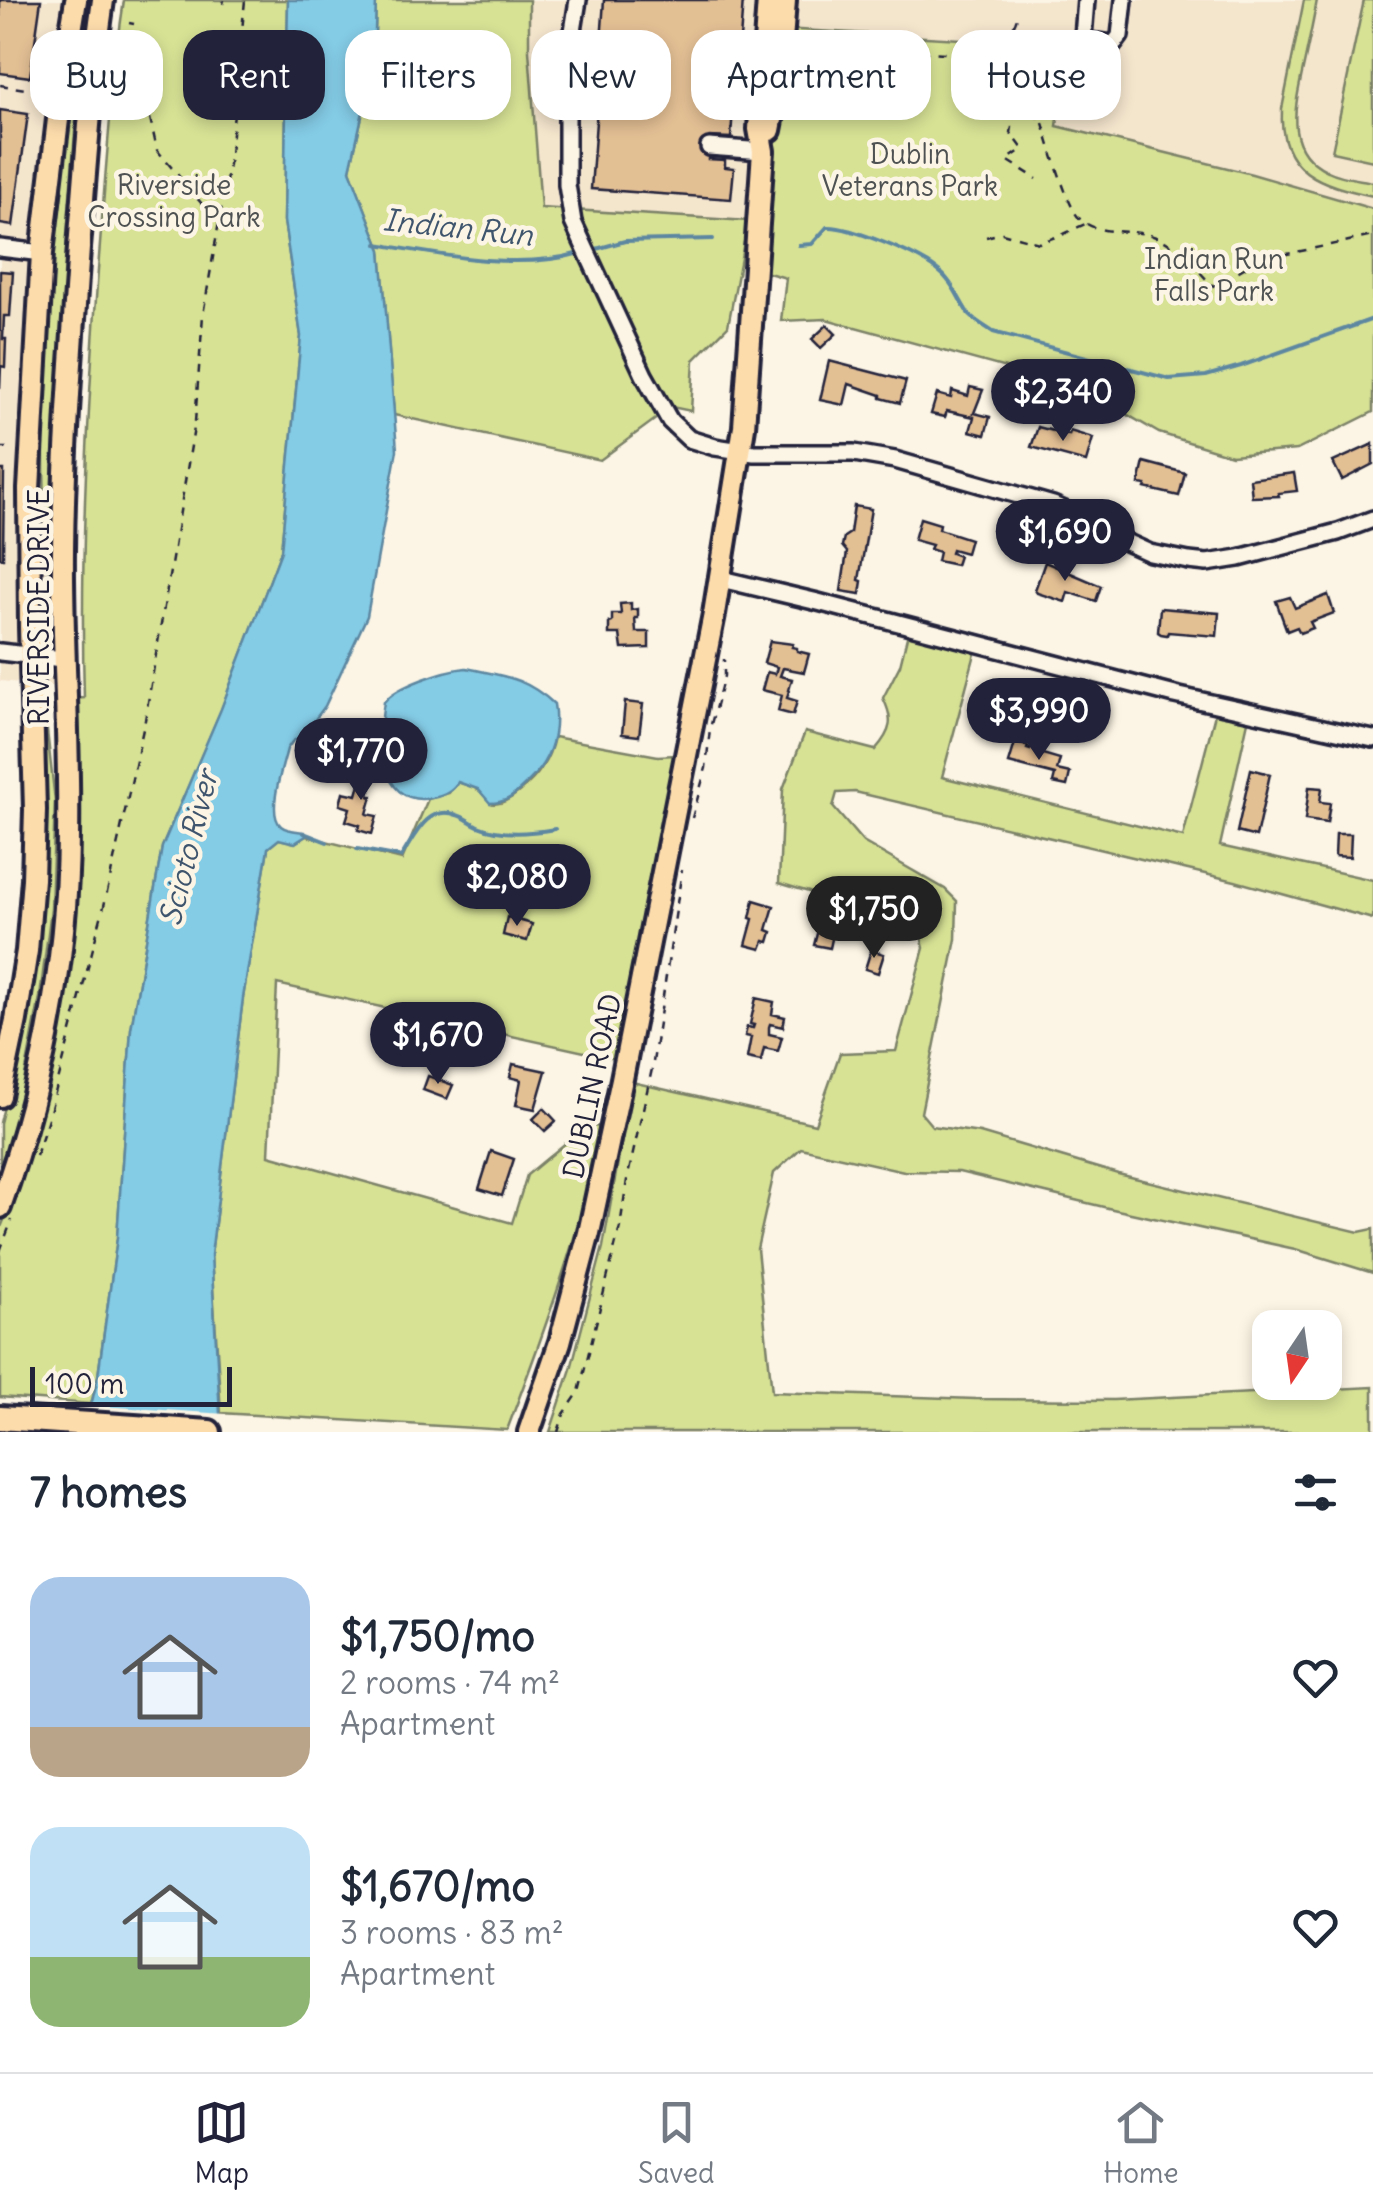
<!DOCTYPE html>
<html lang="en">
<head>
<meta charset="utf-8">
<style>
	body { margin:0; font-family:Delius,sans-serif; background:#f2f2f3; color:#1f2937; height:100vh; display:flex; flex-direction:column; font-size:38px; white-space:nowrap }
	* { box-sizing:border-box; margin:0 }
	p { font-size:32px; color:#747a83 }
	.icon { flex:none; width:55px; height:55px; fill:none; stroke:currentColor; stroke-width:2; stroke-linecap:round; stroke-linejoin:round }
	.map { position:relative; height:1432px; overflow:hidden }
	.details { display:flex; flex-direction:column; background:#fff; flex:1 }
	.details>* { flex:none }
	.hud { position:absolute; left:30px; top:30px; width:1315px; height:90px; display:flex; gap:20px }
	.needle { width:65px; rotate:193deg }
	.fabs { position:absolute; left:1252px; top:1310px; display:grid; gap:20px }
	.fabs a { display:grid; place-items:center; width:90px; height:90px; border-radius:20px; background:#fff; box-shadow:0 5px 15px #0003; font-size:50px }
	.scale { position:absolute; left:30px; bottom:25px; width:202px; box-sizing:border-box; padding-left:10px; border:5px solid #22223b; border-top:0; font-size:28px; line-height:35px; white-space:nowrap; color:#22223b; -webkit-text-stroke:8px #fcf5e5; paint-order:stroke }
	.price { position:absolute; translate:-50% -85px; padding:0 22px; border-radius:35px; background:#22223b; color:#fff; font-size:32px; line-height:65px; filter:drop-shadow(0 2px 5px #0008) }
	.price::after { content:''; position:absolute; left:50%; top:60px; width:30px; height:22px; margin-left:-15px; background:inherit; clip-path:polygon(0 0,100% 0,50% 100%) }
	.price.current { background:#222; color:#fff }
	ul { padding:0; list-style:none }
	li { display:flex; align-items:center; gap:30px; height:250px; padding:0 30px }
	li span { display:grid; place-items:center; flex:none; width:280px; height:200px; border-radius:30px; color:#555 }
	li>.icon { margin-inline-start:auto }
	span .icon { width:120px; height:120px; fill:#fffc; stroke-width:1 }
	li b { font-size:42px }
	h2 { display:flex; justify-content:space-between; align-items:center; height:120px; padding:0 30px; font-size:42px }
	.chip { padding:0 35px; border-radius:30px; background:#fff; box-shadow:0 5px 15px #0003; font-size:35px; line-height:90px }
	.chip.current { background:#22223b; color:#fff }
	.menu { display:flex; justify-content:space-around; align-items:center; height:140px; border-top:2px solid #e0e1e3; background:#fff; font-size:28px; color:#747a83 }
	.menu a { display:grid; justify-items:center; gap:5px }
	.menu .current { color:#22223b }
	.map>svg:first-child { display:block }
</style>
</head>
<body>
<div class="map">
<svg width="1373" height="1432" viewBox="0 0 1373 1432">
	<rect width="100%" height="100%" fill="#fcf5e5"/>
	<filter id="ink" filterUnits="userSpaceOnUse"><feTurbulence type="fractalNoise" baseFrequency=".01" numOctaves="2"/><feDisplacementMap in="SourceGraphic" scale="20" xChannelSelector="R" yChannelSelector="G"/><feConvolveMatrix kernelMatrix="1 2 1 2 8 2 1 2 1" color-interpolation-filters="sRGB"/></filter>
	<g filter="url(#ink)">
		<g fill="#f4e5cd">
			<polygon points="0,0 111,0 101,81 74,445 71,544 72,688 0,681"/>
			<polygon points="529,0 1373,0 1373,209 1252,174 1056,126 1068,46 781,30 768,223 541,208 529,50"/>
		</g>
		<g fill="#d7e295" stroke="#7c8268" stroke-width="2.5">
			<path d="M 84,0 L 89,0 L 77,106 L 64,275 L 68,309 L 56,601 L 49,602 C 47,545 43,489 44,432 C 46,381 53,330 46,279 Z"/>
			<path d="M 124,0 L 288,0 L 284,221 L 301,336 L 281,551 L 221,710 L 162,847 L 131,1029 L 117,1238 L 98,1376 L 91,1404 L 0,1397 L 0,1230 L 16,1190 L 37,1121 L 73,699 L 84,698 C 80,551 88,404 99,257 C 106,171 111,85 124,0 Z"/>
			<polygon points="376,0 529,0 529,50 541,208 748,221 728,326 694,360 691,411 672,407 600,460 394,415 381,250 350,170 374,62"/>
			<path d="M 1304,0 L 1317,0 C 1313,23 1308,46 1303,69 C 1295,107 1283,150 1328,171 C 1342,178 1358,179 1373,182 L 1373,196 C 1322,185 1278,173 1282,109 Z"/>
			<polygon points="1364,0 1373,0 1373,161 1332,152"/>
			<polygon points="781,29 1068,45 1057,126 1252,174 1373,209 1373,412 1297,450 1231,455 1159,433 1083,389 826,319 781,321 786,278 765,272"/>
			<path d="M 908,633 L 976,650 L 942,777 L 1183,837 L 1215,714 L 1248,721 L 1220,846 L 1373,880 L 1373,919 L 1235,881 L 855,792 L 837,793 L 833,807 L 863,842 L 945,889 L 957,901 L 956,939 L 921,1113 L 932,1126 L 980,1133 L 1118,1174 L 1359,1232 L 1373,1229 L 1373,1273 L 1295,1249 L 1108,1208 L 959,1172 L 904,1171 L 801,1148 L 774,1173 L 757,1249 L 772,1392 L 976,1399 L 1113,1400 L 1373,1387 L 1373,1432 L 550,1432 L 571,1369 L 603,1247 L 632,1082 L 815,1124 L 840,1053 L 896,1051 L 924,948 L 913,904 L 871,890 L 822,896 L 779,883 L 783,789 L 805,732 L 875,750 C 892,731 894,720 883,698 L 900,665 Z"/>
			<polygon points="40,722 46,722 55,801 51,909 40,997 25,1076 25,1098 0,1187 0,1123 13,1070"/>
			<path d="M 554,737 L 658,756 L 675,755 L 616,1059 L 277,984 L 269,1155 L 512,1223 L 527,1175 L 585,1127 L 603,1126 C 581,1230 545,1330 507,1430 L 221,1413 L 211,1255 L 243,998 L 268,848 L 279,839 L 295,843 L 306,836 L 402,860 L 428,799 L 449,793 L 457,782 C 465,785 474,787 480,791 C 481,792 490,802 491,803 C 505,809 535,779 542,767 C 548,758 552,747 554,737 Z"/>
		</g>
		<g fill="#84cbe5" stroke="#5d87a1" stroke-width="2.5">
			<path d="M 288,0 L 376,0 L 374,62 L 350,170 L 381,250 L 397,450 L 367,616 L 325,706 L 305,733 L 292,742 L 287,749 C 283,766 266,813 281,826 C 287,831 298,831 305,832 L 306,836 L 295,843 L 279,839 L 268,848 L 243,998 L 211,1255 L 221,1432 L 85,1432 L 98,1376 L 117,1238 L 131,1029 L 162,847 L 221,709 L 281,551 L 301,336 L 284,221 Z"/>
			<path d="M 466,668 C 503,676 525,677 554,704 C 559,736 549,763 525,785 C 514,796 506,803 490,803 L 478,789 L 458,782 C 453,792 444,796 432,798 C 378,808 378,738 384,702 C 396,686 445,670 466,668 Z"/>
		</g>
		<polygon fill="#fcf5e5" points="86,1405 226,1414 226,1432 80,1432"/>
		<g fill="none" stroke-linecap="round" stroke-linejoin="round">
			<g stroke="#5d87a1" stroke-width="4">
				<path d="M 377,244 C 440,255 518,271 580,253"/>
				<path d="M 799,245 L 812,244 L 827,227 C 848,225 918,255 936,269 C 952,280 958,298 968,313 C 974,321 985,326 993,332 L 1169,379 L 1206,376 L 1241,366 L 1373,319"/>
				<polyline points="589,251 625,241 713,239"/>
				<polyline points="304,833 327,842"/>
				<path d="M 357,849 L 401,857 C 415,836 427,804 457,815 C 465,817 471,823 478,826 C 502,836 530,833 555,829"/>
			</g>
		</g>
		<g fill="#e3bf94" stroke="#22223b" stroke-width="2.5">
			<polygon points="0,0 41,0 30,77 0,73"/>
			<polygon points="604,0 743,0 737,79 715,77 714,90 734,92 731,138 710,137 708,159 725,160 725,167 734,168 731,199 591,189 599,80 615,81 616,72 599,71"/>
			<polygon points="0,110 28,114 13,226 0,224"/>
			<polygon points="0,271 13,272 10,316 4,316 3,339 6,339 5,367 1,366 0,388"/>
			<polygon points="827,325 836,334 821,348 812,339"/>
			<polygon points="829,361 906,381 900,403 881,398 881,395 849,384 844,405 820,400"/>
			<polygon points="970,387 983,390 974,413 990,417 985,435 970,431 974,417 947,411 945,417 931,414 937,394 951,398 952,391 968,396"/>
			<polygon points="1038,427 1069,435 1070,431 1093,438 1086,462 1031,447"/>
			<polygon points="1373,444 1373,464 1342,480 1333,462"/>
			<polygon points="1144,462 1185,473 1179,496 1145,488 1146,485 1139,484"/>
			<polygon points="0,470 4,470 3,558 0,558"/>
			<polygon points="1294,473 1297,491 1278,493 1279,496 1252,497 1250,479"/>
			<polygon points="854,506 871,509 859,580 862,581 860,594 841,591 847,552 842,546 844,537 850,533"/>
			<polygon points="920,518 940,524 939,529 970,539 966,553 952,549 951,553 959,556 956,565 937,561 939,552 930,549 932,545 914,540"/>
			<polygon points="1045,562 1101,586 1096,601 1068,592 1065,602 1037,593 1035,590"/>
			<polygon points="1328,595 1334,613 1310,622 1313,628 1300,633 1297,627 1287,631 1276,601 1290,597 1295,608"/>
			<polygon points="631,603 631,610 638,609 638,618 635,618 636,632 649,632 649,648 622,649 620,634 609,634 609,623 612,622 612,614 621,614 620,604"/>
			<polygon points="1160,608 1219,613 1217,636 1168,632 1167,635 1161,634 1158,632"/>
			<polygon points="770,641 793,644 792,647 797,648 797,651 809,654 804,672 783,668 780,676 792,679 787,698 797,701 793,715 778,711 782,695 762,690 767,672 775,674 777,667 764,663"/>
			<polygon points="625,702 643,704 639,736 622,734"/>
			<polygon points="1015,743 1028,746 1027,749 1030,750 1031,746 1040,749 1039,753 1060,759 1057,770 1070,773 1067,786 1053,783 1055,775 1009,763"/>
			<polygon points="365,765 376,767 369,796 372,796 367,814 377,816 372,834 358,830 360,825 346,821 350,808 340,805 343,792 357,795"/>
			<polygon points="1251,769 1270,774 1256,837 1237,832"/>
			<polygon points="1309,787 1322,788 1320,802 1330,803 1327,823 1305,820"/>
			<polygon points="1336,834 1351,834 1350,857 1335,856"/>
			<polygon points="754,900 774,906 767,930 772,932 769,942 764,941 761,949 746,945 753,919 750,918"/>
			<polygon points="507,917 532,924 527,941 503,935"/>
			<polygon points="819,926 834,930 830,948 814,945"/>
			<polygon points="871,950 884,954 878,973 865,969"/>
			<polygon points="756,998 774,1002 772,1014 785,1017 783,1027 770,1024 769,1027 769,1034 782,1037 778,1051 764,1048 761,1061 747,1058 751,1037 745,1036 747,1027 753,1028 754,1025 750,1024"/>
			<polygon points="513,1064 546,1071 535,1109 516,1105 521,1080 510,1077"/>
			<polygon points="428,1076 453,1085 447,1099 423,1090"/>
			<polygon points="544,1108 556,1121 545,1131 533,1119"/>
			<polygon points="491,1151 514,1159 502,1196 479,1189"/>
		</g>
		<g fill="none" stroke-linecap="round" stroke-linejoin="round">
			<defs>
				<g id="minor">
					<polyline points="578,0 569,56 567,107 567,185 573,222 644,375 670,421 689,439 715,447 754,453 854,453 895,460 1053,505 1092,522 1128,543 1150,553 1189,561 1207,563 1239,558 1338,532 1373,519"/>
					<polyline points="1086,0 1083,37 1087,41 1114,44 1120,36 1124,0"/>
					<polyline points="709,147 763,151"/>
					<polyline points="0,248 42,253"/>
					<polyline points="721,579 818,602 1175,695 1373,739"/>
					<polyline points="0,652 63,659"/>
				</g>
				<g id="major">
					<polyline points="770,130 779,84 785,0"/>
					<polyline points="0,1096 16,1020 27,951 33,879 35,810 30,627 29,489 42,253 62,86 76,0"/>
					<path d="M 0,1207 C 42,1088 67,963 68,837 C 70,741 62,646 63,550 C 64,449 72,348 79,248 C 86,165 91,82 103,0"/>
					<polyline points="529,1432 560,1342 589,1233 622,1079 714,614 744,427 763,151 759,129 768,0"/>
				</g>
				<polyline id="highway" points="0,1418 209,1432"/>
			</defs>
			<use href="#minor" stroke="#22223b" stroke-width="22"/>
			<use href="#major" stroke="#22223b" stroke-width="28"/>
			<use href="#highway" stroke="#22223b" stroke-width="30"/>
			<g stroke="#22223b" stroke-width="2.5" stroke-dasharray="8 8" stroke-linecap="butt">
				<polyline points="223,4 224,0"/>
				<polyline points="129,23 134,24"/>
				<path d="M 797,75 C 810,68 824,60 840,56 C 886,45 948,54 996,57 C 999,41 1013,33 1017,17"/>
				<polyline points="0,85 39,91"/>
				<polyline points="994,90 996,57 1023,60 1011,133 1023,149 1007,160 1037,179"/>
				<polyline points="1015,113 1042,118"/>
				<polyline points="150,118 157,150 217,222"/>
				<path d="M 1043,123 C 1049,142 1067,206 1079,218 C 1100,238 1128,227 1153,236 C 1177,243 1196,269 1213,286 L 1258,260 L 1373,236"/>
				<polyline points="986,237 1002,233 1039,243 1064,234 1085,224"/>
				<polyline points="0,448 7,448"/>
				<polyline points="692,818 706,768 710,728 724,676 724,659"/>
				<polyline points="36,1156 50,1112 104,906 145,720 195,422 203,315 229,164 245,0"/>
				<polyline points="0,1251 12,1220"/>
				<polyline points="558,1432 564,1414 579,1392 620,1227 627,1180 652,1069 682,870"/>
			</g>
			<use href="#minor" stroke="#fcf5e5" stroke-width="15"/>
			<use href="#major" stroke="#fddcac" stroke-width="20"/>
			<use href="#highway" stroke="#fddcac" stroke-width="22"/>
		</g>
	</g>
	<g text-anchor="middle" stroke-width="9" stroke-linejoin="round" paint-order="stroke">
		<g font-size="28" fill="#4f5252" stroke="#fcf5e5">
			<text x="910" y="164">Dublin<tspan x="910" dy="32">Veterans Park</tspan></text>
			<text x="174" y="195">Riverside<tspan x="174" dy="32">Crossing Park</tspan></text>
			<text x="1214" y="269">Indian Run<tspan x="1214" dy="32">Falls Park</tspan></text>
		</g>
		<g font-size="28" fill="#22223b" stroke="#fcf5e5">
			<text transform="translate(39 607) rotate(-90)" y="10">RIVERSIDE DRIVE</text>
			<text transform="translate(592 1086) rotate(-78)" y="10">DUBLIN ROAD</text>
		</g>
		<g font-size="30" font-style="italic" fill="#3f556e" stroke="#fcf5e5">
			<text transform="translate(458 228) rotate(6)" y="10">Indian Run</text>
			<text transform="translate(189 848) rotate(-76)" y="10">Scioto River</text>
		</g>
	</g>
</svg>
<div class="fabs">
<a><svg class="needle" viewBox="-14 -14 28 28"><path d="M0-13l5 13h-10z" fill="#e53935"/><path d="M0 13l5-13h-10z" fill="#747a83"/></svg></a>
</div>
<div class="scale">100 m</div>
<b class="price" style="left:1063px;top:444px">$2,340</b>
<b class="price" style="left:1065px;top:584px">$1,690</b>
<b class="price" style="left:1039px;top:763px">$3,990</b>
<b class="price" style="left:361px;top:803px">$1,770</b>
<b class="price" style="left:517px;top:929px">$2,080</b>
<b class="price current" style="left:874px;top:961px">$1,750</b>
<b class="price" style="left:438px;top:1087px">$1,670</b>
<div class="hud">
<a class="chip">Buy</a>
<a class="chip current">Rent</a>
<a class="chip">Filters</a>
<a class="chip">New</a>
<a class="chip">Apartment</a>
<a class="chip">House</a>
</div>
</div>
<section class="details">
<h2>7 homes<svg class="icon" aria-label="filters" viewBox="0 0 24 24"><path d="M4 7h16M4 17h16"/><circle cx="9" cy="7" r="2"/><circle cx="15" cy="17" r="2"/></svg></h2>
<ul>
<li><span style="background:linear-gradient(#a9c7e8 75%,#b9a48a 0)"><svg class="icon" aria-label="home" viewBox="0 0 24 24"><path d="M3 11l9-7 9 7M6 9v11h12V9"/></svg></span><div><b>$1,750/mo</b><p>2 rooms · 74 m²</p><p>Apartment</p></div><svg class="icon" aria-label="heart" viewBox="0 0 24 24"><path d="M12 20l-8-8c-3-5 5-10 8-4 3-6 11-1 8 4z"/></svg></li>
<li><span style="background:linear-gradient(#bfe0f5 65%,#8fb573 0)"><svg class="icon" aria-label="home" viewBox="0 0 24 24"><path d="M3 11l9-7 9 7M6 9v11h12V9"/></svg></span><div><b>$1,670/mo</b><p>3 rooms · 83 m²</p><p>Apartment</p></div><svg class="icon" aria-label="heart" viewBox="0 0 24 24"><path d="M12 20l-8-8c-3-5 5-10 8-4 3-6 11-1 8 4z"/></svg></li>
</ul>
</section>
<nav class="menu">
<a class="current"><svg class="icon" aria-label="map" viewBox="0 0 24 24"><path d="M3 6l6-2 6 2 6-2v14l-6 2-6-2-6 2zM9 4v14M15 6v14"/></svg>Map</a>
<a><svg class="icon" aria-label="saved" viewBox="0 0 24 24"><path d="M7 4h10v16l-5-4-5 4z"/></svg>Saved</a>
<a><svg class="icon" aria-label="home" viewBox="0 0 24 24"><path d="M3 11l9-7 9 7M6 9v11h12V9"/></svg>Home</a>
</nav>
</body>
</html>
